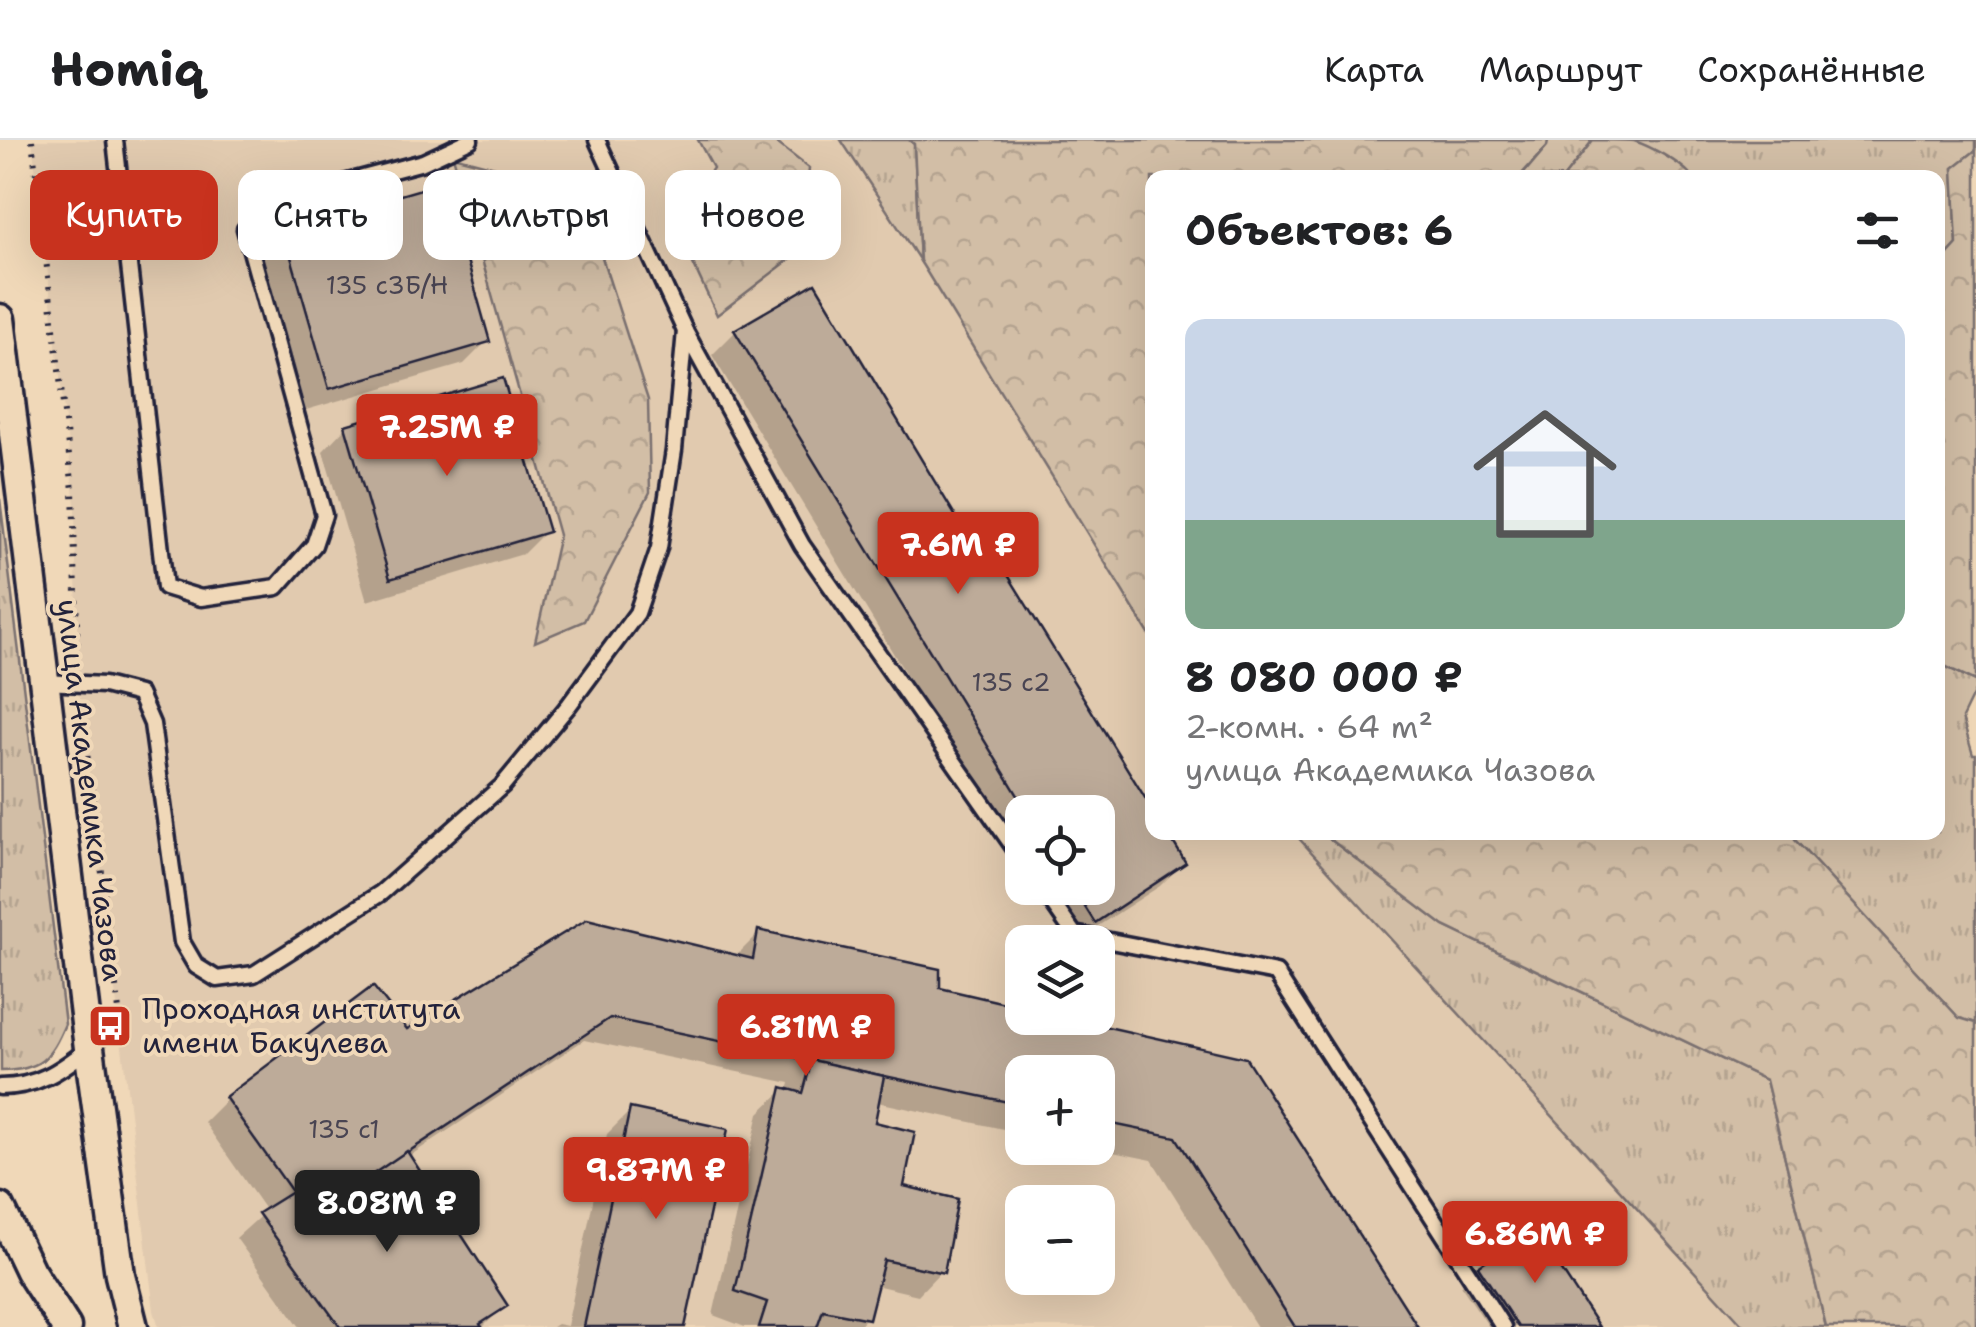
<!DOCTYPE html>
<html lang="ru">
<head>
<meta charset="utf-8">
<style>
	body { margin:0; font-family:"Shantell Sans",sans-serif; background:#f2f2f2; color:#202124; height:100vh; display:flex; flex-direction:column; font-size:38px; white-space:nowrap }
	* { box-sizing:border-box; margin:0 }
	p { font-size:32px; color:#757577 }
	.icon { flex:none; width:55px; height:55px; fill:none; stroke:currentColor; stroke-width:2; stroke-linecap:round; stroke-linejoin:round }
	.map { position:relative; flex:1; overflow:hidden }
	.details { position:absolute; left:1145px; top:30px; width:800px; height:670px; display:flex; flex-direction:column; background:#fff; border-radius:20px; box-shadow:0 10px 40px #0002 }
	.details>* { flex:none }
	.hud { position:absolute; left:30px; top:30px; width:950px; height:90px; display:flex; gap:20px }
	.tools { position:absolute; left:1005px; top:655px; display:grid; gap:20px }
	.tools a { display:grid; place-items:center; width:110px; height:110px; border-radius:20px; background:#fff; box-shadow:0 10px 40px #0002; font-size:50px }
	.price { position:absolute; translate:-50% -85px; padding:0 22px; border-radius:10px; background:#c8321e; color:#fff; font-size:32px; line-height:65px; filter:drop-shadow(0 2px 5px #0008) }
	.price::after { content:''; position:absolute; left:50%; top:60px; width:30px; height:22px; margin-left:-15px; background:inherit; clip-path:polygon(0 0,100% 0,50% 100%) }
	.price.current { background:#222; color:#fff }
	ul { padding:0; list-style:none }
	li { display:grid; align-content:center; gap:20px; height:530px; padding:0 40px }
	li+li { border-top:2px solid #e0e0e0 }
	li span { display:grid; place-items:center; height:310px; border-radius:20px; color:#555 }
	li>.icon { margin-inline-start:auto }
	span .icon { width:180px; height:180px; fill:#fffc; stroke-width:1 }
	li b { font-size:42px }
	h2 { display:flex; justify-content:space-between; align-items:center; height:120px; padding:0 40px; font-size:42px }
	.tag { padding:0 35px; border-radius:20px; background:#fff; box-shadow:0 10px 40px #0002; font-size:35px; line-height:90px }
	.tag.current { background:#c8321e; color:#fff }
	header { display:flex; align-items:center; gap:60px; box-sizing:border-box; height:140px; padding:0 50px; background:#fff; border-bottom:2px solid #e0e0e0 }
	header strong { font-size:48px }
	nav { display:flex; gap:55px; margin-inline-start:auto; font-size:35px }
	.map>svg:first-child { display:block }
</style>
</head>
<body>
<header>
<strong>Homiq</strong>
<nav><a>Карта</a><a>Маршрут</a><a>Сохранённые</a></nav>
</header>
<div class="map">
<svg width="1976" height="1187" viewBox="0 0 1976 1187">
	<defs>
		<pattern id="grass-tufts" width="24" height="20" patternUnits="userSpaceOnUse" patternTransform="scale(2.5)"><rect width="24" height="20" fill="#d2bea6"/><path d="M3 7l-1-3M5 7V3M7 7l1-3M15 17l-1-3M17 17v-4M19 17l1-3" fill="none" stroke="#b4a390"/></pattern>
		<pattern id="forest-crowns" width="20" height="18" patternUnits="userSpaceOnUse" patternTransform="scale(2.5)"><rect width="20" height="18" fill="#d2bea6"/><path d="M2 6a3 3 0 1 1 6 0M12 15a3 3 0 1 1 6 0" fill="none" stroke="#b4a390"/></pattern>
	</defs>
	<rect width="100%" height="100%" fill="#f0d8b8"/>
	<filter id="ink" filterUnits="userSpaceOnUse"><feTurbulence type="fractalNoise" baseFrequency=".01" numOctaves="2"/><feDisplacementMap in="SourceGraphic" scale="20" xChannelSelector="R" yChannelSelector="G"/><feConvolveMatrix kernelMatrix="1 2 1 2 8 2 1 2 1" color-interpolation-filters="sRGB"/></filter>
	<g filter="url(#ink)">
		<path fill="#e1caaf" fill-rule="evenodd" d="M 32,0 L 841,0 L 920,121 L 1152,499 L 1152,692 L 1294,693 L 1745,1187 L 159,1187 L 154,1171 L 78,544 L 75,365 ZM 1022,672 L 1098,672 L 1098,748 L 1022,748 ZM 1022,802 L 1098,802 L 1098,878 L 1022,878 ZM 1022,932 L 1098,932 L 1098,1008 L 1022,1008 ZM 1022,1062 L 1098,1062 L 1098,1138 L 1022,1138 Z"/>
		<g fill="url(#grass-tufts)" stroke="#7a7070" stroke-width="2.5">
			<polygon points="841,0 909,0 914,4 920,121"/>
			<polygon points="1548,0 1593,0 1564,37 1520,38 1547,6"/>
			<path d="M 1633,0 L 1976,0 L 1976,10 L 1953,28 L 1957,104 L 1938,125 L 1938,38 L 1688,37 L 1689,34 C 1673,17 1653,12 1633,0 Z"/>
			<path d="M 0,359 L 65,884 C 50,919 41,930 1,931 Z"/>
			<polygon points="1938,523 1976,541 1976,549 1962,578 1973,615 1976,615 1976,883 1959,878 1795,700 1793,693 1938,692"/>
			<polygon points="1294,693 1322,693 1444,786 1766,940 1826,1187 1745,1187"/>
		</g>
		<g fill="url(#forest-crowns)" stroke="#7a7070" stroke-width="2.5">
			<polygon points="698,0 773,0 809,28 802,110 717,175 675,85 713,28"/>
			<polygon points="909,0 1548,0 1547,6 1519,37 1152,38 1152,499 920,121 914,4"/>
			<path d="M 1593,0 C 1605,0 1623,0 1634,1 C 1650,6 1679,22 1690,34 L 1688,38 L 1564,37 Z"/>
			<polygon points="1976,10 1976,541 1938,523 1938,125 1957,104 1953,28"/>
			<polygon points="453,16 580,49 648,260 650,352 584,481 535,502 559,395"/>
			<polygon points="1322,693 1793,693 1795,700 1959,878 1976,883 1976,1187 1826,1187 1766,940 1444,786"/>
		</g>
		<g fill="#0003">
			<polygon points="285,91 487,201 464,224 306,270 261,114"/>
			<polygon points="814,147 978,418 991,412 1152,673 1152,692 1183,723 1160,746 1073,802 1070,802 1036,748 1098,748 1098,672 1022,672 1022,725 712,215 735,192"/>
			<polygon points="346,287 546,391 523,414 367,461 323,311"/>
			<polygon points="759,793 938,850 1022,870 1022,878 1057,878 1244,920 1415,1187 1257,1187 1152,1020 1093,1008 1098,1008 1098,932 1022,932 1022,993 877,962 872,984 941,1131 918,1155 875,1145 866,1178 858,1187 745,1187 713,1175 759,973 783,950 788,951 790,943 584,900 408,1017 505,1165 483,1187 300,1187 236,1098 266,1071 204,982 227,959 406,892 735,817"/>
			<polygon points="631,970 682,1187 552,1187 557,1184 567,1186 607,994"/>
			<polygon points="1533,1092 1596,1187 1489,1187 1461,1146 1479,1128"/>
		</g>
		<g fill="#bdab99" stroke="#22223b" stroke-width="2.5">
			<polygon points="445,42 490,202 329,249 283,89"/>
			<polygon points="815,143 979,415 992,409 1152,669 1152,692 1167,692 1186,723 1095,783 1073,748 1098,748 1098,672 1028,672 734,190"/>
			<polygon points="503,238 549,392 390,439 345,285"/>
			<polygon points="587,779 753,819 758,790 940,829 940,848 1022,867 1022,878 1068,878 1246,918 1418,1187 1295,1187 1176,997 1098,981 1098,932 1022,932 1022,965 610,878 310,1077 225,957 373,846 407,889"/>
			<polygon points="812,920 884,936 875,982 915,992 904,1046 958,1059 944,1133 884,1120 869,1179 823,1170 817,1187 759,1187 767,1162 735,1151 782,947 803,953"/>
			<polygon points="630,968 728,989 685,1187 584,1187"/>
			<polygon points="407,1011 508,1166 480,1184 482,1187 340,1187 258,1073 292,1052 310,1077"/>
			<polygon points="1534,1088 1599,1187 1518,1187 1478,1126"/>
		</g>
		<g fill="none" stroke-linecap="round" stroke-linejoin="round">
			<defs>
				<g id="service">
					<polyline points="115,0 165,447 201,458 277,447 314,405 324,375 245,89 269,63 423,22 470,0"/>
					<polyline points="597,0 685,191 802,405 1022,719"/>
					<polyline points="44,542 104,545 139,554 152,584 182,802 196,826 217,839 254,834 381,753 502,646 569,565 637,473 659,408 674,310 685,191"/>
					<polyline points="1042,748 1074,794 1276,833 1503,1187"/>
					<path d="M 0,947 C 37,947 60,931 88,909"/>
				</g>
				<g id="minor">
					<polyline points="0,179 89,908 120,1135 133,1187"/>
					<polyline points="0,1068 30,1131 66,1187"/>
				</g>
			</defs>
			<use href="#service" stroke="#22223b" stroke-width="21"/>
			<use href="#minor" stroke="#22223b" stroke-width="35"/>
			<g stroke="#22223b" stroke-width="6" stroke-dasharray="2.5 8" stroke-linecap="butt">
				<polyline points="32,0 73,350 78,522"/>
				<polyline points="81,564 120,879"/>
			</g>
			<use href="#service" stroke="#f0d8b8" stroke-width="14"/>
			<use href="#minor" stroke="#f0d8b8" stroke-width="28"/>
		</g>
	</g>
	<defs>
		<symbol id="bus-square" viewBox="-11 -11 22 22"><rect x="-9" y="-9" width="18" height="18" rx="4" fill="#c8321e" stroke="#f0d8b8"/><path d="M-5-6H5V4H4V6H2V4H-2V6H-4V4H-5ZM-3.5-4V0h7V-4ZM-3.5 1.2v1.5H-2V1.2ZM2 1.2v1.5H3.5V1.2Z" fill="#fff"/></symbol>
	</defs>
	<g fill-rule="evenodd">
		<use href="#bus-square" x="85" y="861" width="50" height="50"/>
	</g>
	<g text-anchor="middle" stroke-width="8" stroke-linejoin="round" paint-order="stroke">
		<g font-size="25" fill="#494452">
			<text x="387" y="154">135 с3Б/Н</text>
			<text x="1011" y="551">135 с2</text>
			<text x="344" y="998">135 с1</text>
		</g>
		<g font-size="30" fill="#22223b" stroke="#f0d8b8">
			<text transform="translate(90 650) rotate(83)" y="10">улица Академика Чазова</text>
		</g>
		<g font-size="30" fill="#22223b" stroke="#f0d8b8" text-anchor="start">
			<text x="142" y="879">Проходная института<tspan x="142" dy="34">имени Бакулева</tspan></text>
		</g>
	</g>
</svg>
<div class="tools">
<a><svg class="icon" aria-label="locate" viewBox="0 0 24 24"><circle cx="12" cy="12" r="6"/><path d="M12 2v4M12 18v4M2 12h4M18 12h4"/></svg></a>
<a><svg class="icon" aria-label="layers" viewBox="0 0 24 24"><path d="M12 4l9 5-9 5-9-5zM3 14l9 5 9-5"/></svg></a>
<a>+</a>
<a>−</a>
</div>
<b class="price" style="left:447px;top:339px">7.25M ₽</b>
<b class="price" style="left:958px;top:457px">7.6M ₽</b>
<b class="price" style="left:806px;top:939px">6.81M ₽</b>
<b class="price" style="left:656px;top:1082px">9.87M ₽</b>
<b class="price current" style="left:387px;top:1115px">8.08M ₽</b>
<b class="price" style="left:1535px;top:1146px">6.86M ₽</b>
<div class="hud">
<a class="tag current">Купить</a>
<a class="tag">Снять</a>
<a class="tag">Фильтры</a>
<a class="tag">Новое</a>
</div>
<section class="details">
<h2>Объектов: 6<svg class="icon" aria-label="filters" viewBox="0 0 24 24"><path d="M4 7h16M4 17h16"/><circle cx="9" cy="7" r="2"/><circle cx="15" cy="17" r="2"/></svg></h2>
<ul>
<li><span style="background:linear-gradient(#c9d6e8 65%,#7fa58c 0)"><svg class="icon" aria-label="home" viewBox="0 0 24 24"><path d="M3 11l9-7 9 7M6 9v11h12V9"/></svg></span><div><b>8 080 000 ₽</b><p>2-комн. · 64 m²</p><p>улица Академика Чазова</p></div></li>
</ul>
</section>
</div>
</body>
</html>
